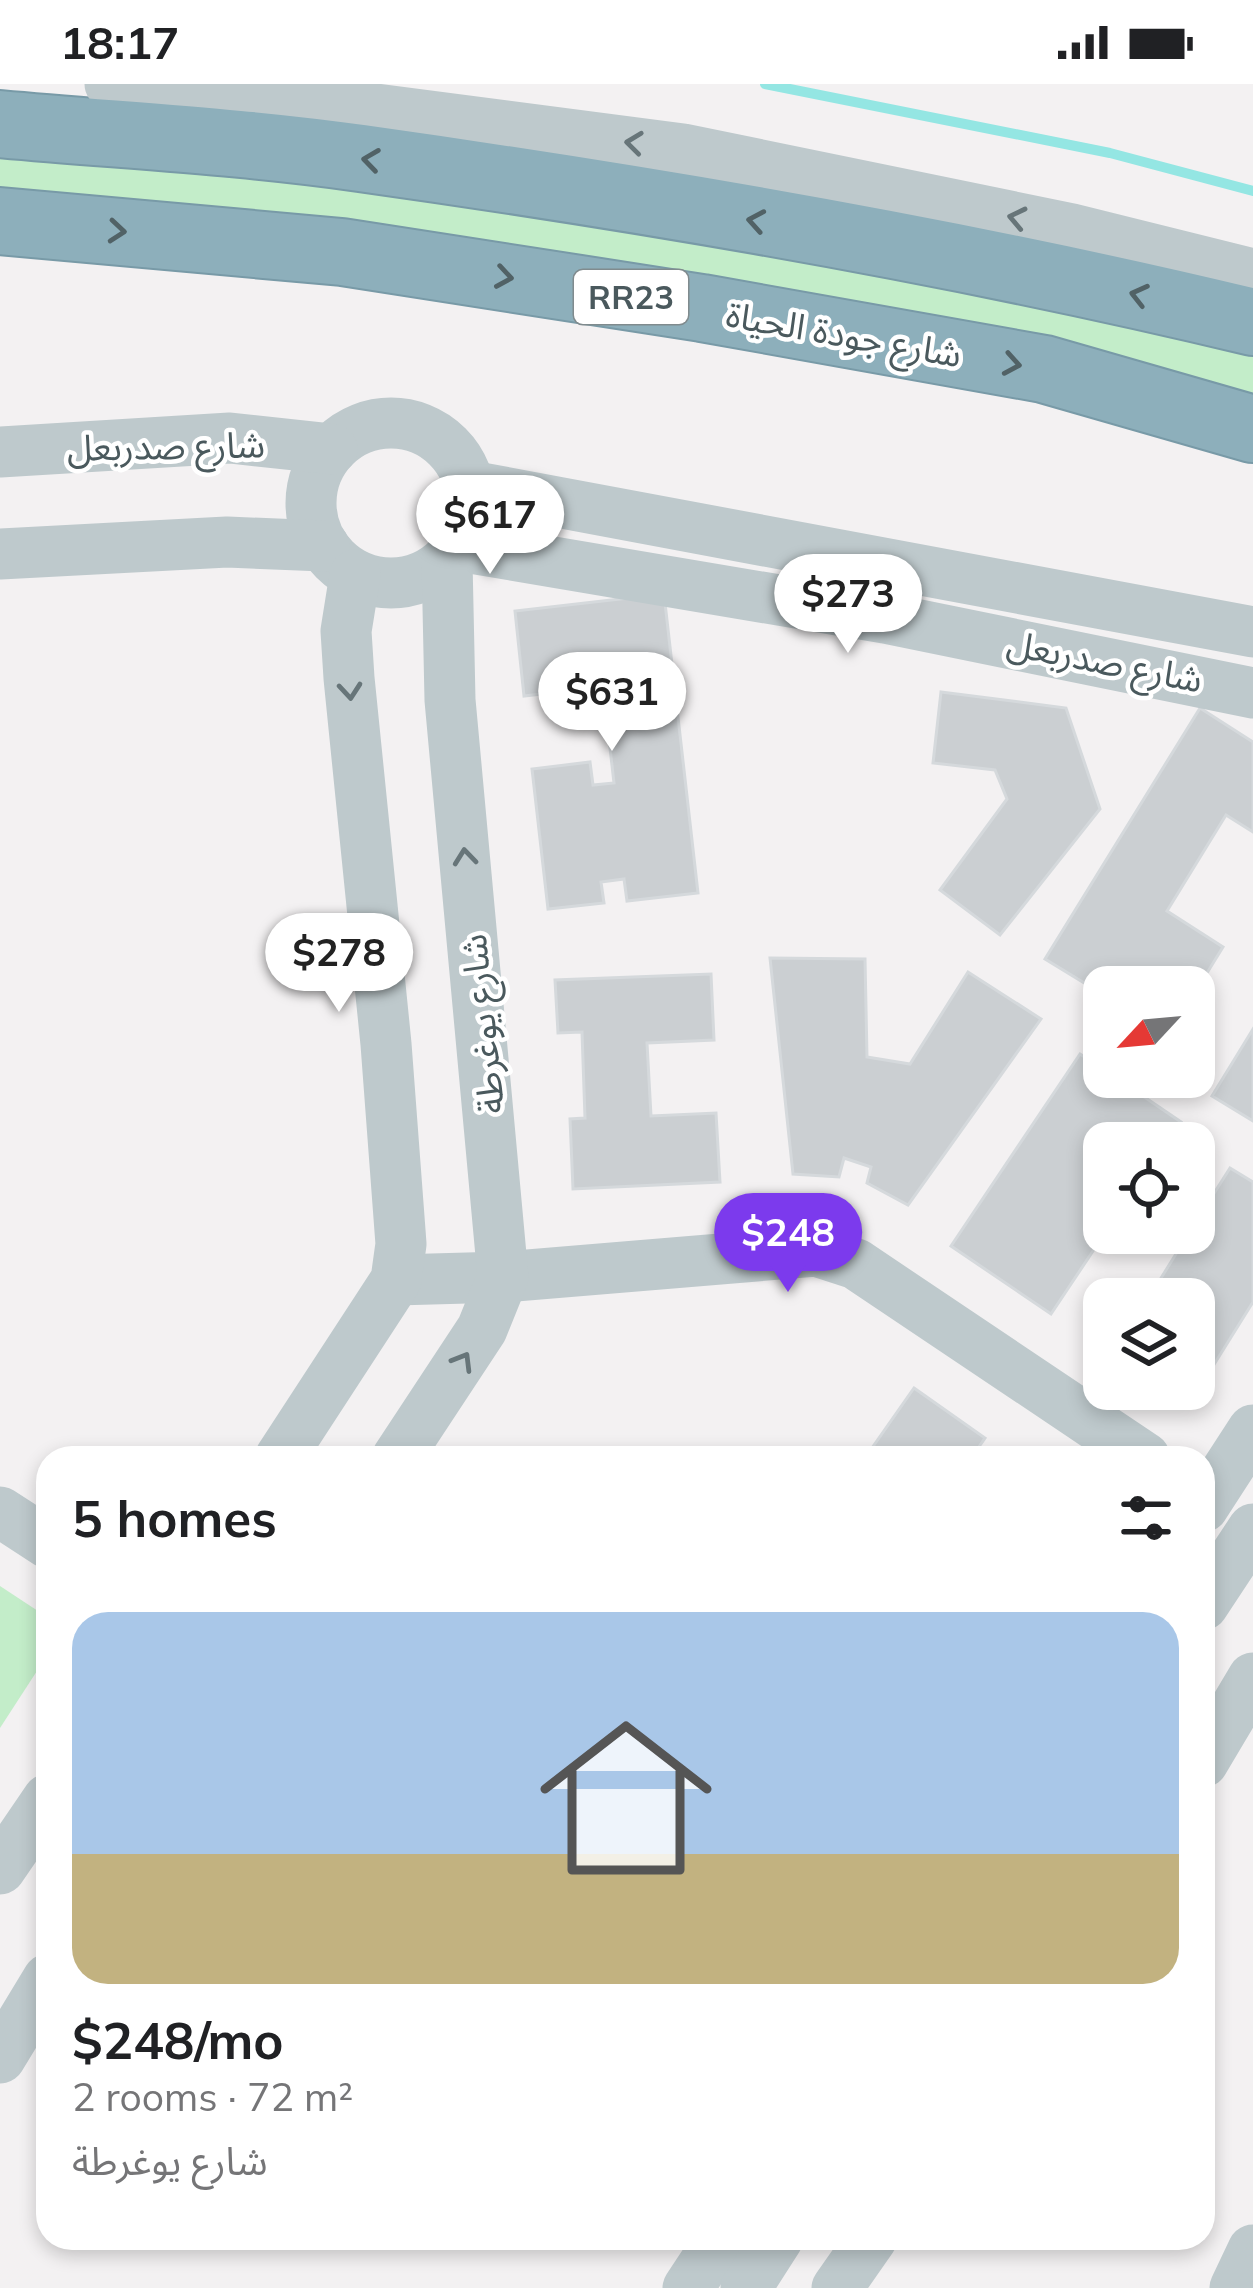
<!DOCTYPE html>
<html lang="en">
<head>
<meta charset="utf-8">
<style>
	body { margin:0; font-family:Mulish,"Noto Sans Arabic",sans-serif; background:#f2f2f2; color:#202124; height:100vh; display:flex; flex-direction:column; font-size:45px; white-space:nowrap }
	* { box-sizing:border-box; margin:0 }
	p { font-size:39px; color:#757577 }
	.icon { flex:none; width:66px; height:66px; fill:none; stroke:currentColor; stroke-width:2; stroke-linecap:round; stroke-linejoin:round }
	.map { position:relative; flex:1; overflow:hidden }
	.side { position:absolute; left:36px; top:1362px; width:1179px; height:804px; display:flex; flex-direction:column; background:#fff; border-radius:36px; box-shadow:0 6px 18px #0003 }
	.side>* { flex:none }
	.needle { width:78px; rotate:244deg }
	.fabs { position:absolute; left:1083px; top:882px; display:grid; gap:24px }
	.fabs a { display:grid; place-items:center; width:132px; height:132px; border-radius:24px; background:#fff; box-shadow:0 6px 18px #0003; font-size:60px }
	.price { position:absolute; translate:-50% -102px; padding:0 27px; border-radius:42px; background:#fff; color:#222; font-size:39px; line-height:78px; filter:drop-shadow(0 3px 6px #0008) }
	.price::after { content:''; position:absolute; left:50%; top:72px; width:36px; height:27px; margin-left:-18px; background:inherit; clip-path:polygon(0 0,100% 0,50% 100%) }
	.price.current { background:#7c3aed; color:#fff }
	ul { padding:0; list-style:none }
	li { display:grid; align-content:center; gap:24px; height:636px; padding:0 36px }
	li+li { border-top:3px solid #e0e0e0 }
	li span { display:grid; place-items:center; height:372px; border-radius:36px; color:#555 }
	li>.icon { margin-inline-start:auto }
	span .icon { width:216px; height:216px; fill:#fffc; stroke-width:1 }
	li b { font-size:51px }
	h2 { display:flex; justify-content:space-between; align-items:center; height:144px; padding:0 36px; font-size:51px }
	.status { display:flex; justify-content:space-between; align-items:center; height:84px; padding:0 60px; background:#fff; direction:ltr }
	.status svg { height:33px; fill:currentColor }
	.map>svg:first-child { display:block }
</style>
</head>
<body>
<div class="status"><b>18:17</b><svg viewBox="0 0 49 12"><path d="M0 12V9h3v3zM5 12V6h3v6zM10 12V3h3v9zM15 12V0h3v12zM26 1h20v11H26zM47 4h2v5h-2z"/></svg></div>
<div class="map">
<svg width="1253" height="2204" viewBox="0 0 1253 2204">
	<rect width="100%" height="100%" fill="#f3f1f2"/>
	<g fill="#c3edc9">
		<polygon points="0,64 714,148 1253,261 1253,314 0,120"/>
		<polygon points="0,1502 41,1529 48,1570 0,1644"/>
	</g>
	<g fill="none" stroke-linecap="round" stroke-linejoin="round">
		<polyline stroke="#94e6e3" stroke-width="10" points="765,0 1110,69 1253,107"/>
	</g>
	<g fill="#cbcfd2" stroke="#d5d9dc" stroke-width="3">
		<polygon points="664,510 698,809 627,817 624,795 601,798 604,819 548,825 532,685 590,678 593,701 614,699 603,603 524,612 515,527"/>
		<polygon points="941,608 1066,624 1100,725 1000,851 940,806 1007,715 995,686 933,679"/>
		<polygon points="1200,624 1253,658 1253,748 1226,731 1167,827 1223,863 1194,910 1194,903 1104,903 1104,911 1045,875"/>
		<polygon points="770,874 865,875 867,973 910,980 968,888 1041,935 908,1121 867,1099 871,1083 844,1074 839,1093 793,1090"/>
		<polygon points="711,890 714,956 647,959 651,1032 716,1029 720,1098 573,1105 570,1035 585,1034 582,948 558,949 555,896"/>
		<polygon points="1253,945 1253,1037 1212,1012"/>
		<polygon points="1080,970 1104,986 1104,993 1115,993 1181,1038 1166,1059 1104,1059 1105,1149 1051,1230 951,1162"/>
		<polygon points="1230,1084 1253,1098 1253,1218 1195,1311 1185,1305 1194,1305 1194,1215 1148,1215 1189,1149 1194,1149 1194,1141"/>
		<polygon points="914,1304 985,1354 971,1374 865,1374"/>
	</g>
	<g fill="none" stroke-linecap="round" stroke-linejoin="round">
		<defs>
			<g id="highway">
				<path d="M 0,40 C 120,51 242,57 361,74 C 660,116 959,167 1253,238"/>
				<polyline points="0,137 342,168 702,224 1044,285 1253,345"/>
			</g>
		</defs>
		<use href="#highway" stroke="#789aa7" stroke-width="70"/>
		<g stroke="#bec9cc" stroke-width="51">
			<polyline points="110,0 368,24 683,65 1072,145 1253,190"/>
			<circle cx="391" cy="419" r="80"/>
			<polyline points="0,368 230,354 332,365"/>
			<polyline points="471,402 1253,548"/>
			<polyline points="459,462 885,534 1253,609"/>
			<polyline points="0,470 227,458 324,462"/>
			<polyline points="396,1196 503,1193 816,1167 856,1180 1145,1374"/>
			<polyline points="280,1374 396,1196 401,1160 386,960 349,594 346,547 355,491"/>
			<polyline points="397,1374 482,1245 503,1193 450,616 447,477"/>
			<polyline points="1203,1423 1253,1346"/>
			<polyline points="0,1428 48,1459"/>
			<polyline points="1203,1521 1253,1445"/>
			<polyline points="1203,1678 1253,1594"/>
			<polyline points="0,1785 48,1715"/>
			<polyline points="0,1974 48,1895"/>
			<polyline points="688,2204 721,2154"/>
			<polyline points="746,2204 778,2154"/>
			<polyline points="837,2204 872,2154"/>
			<polyline points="1235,2204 1253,2166"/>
		</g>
		<use href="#highway" stroke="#8dafbb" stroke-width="66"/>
	</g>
	<defs><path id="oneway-chevron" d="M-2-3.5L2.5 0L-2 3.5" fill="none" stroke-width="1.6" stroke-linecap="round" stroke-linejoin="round" transform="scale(3)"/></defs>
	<g stroke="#677579">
		<use href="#oneway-chevron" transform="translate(634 59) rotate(-173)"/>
		<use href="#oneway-chevron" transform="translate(1017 134) rotate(-168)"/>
		<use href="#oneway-chevron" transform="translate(350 607) rotate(85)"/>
		<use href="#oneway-chevron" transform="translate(465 773) rotate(-96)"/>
		<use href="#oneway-chevron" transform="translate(463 1277) rotate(-59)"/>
	</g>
	<g stroke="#516266">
		<use href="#oneway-chevron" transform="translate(371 76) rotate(-172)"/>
		<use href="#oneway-chevron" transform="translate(756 137) rotate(-170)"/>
		<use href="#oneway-chevron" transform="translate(117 147) rotate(5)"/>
		<use href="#oneway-chevron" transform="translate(504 193) rotate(9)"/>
		<use href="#oneway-chevron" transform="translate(1139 211) rotate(-166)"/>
		<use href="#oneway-chevron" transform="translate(1012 280) rotate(10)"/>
	</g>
	<g text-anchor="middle" stroke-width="9" stroke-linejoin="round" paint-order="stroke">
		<rect fill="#fff" stroke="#808b8e" stroke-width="3" x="574" y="186" width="114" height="54" rx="9"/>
		<g font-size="33" font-weight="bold" fill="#4a595d">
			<text x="631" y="225">RR23</text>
		</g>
		<g font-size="36" fill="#4a595d" stroke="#fff">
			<text transform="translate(844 250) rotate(10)" y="13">شارع جودة الحياة</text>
			<text transform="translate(166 362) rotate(-1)" y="13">شارع صدربعل</text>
			<text transform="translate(1105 577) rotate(11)" y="13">شارع صدربعل</text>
			<text transform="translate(482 940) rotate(-96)" y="13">شارع يوغرطة</text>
		</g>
	</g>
</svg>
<div class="fabs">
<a><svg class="needle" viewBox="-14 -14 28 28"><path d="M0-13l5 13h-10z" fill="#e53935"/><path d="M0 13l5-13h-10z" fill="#757577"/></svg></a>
<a><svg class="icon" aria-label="locate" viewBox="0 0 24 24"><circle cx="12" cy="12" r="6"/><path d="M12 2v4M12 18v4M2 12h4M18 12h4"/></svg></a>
<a><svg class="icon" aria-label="layers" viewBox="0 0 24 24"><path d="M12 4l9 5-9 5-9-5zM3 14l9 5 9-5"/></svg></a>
</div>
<b class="price" style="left:490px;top:493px">$617</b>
<b class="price" style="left:848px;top:572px">$273</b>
<b class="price" style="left:612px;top:670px">$631</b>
<b class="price" style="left:339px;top:931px">$278</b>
<b class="price current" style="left:788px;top:1211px">$248</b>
<section class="side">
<h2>5 homes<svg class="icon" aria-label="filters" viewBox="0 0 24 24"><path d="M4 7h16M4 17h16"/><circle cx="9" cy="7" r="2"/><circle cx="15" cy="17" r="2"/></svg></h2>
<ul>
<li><span style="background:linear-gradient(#a9c7e8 65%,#c2b280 0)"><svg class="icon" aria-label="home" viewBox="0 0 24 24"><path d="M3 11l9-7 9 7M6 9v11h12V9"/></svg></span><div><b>$248/mo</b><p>2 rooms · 72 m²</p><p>شارع يوغرطة</p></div></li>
</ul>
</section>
</div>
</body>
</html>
